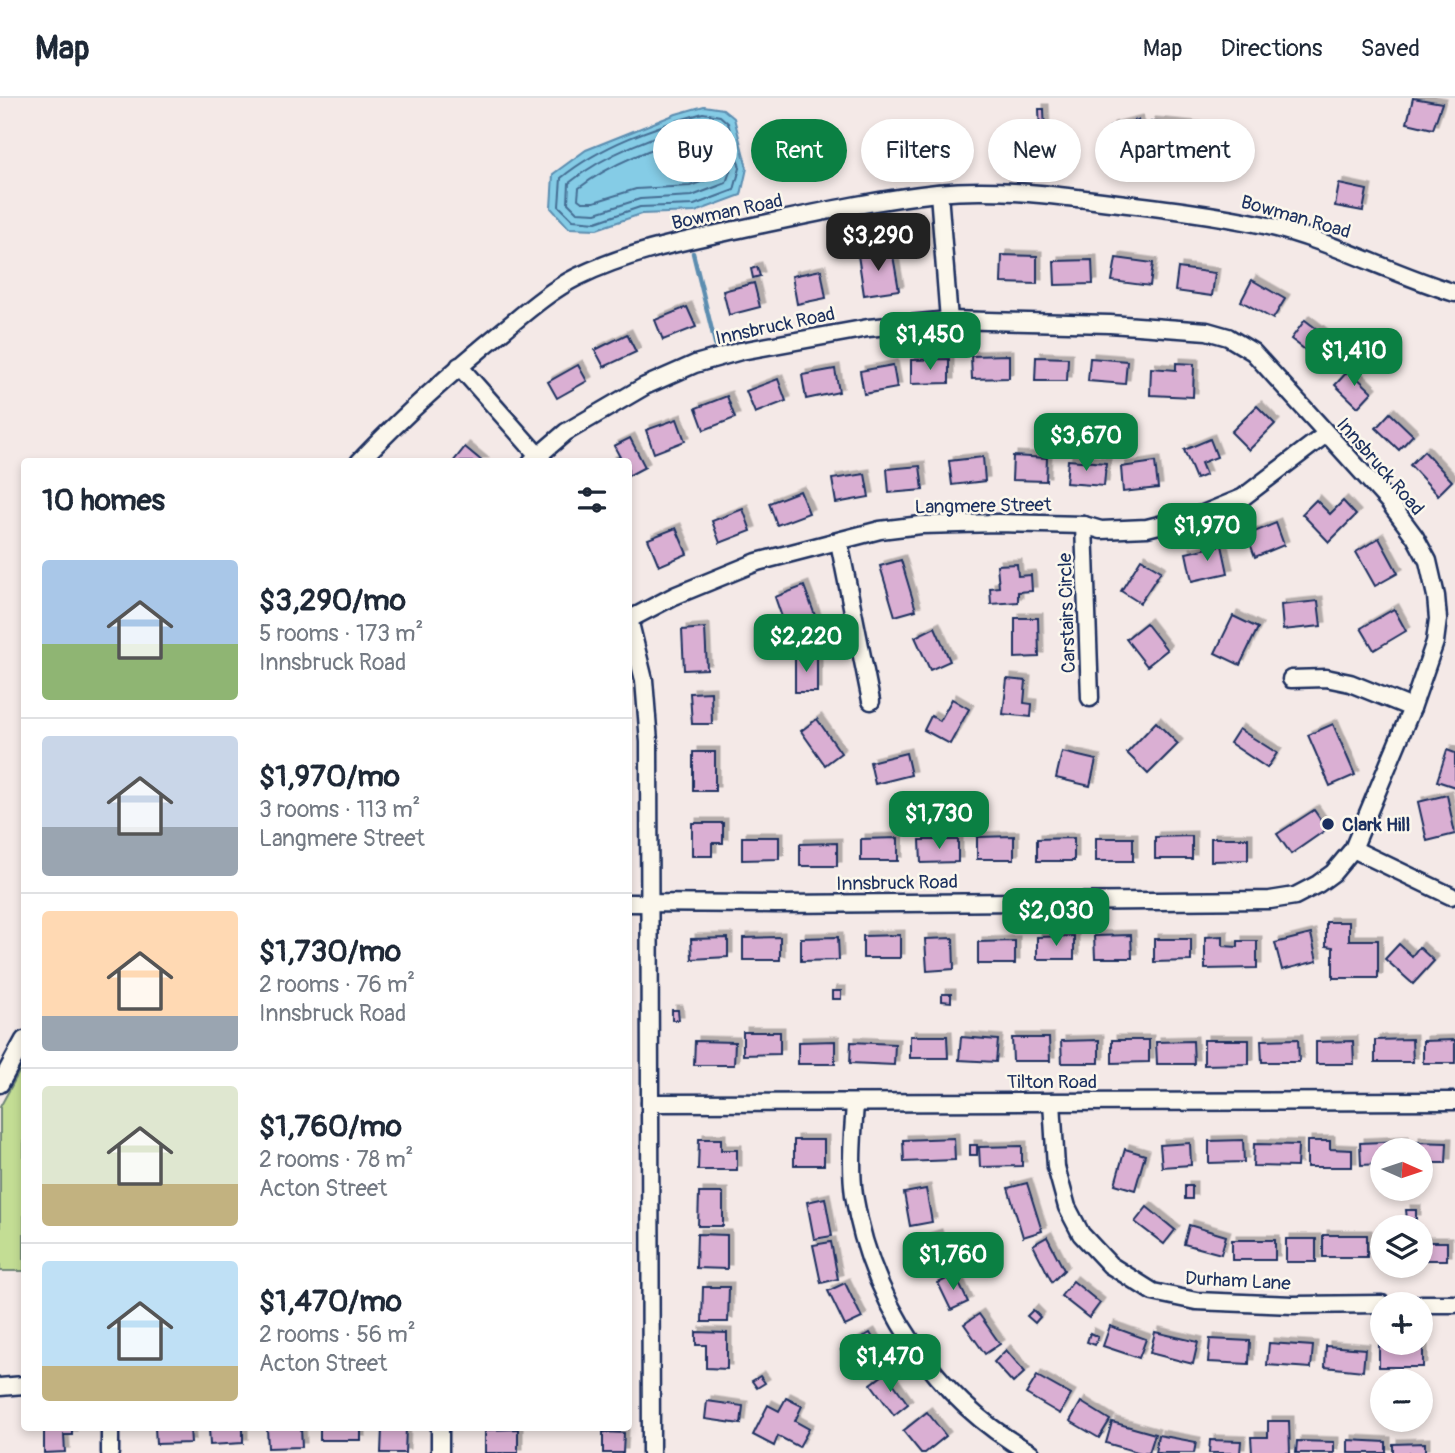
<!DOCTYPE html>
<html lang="en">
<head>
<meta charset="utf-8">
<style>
	body { margin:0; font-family:Pangolin,sans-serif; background:#f2f2f3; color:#1f2937; height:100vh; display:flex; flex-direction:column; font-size:26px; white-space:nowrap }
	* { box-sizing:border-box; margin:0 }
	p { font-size:23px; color:#747a83 }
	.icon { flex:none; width:38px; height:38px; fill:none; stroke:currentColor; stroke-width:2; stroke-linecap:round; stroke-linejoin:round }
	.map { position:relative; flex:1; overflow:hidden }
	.side { position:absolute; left:21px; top:360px; width:611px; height:973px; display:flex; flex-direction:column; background:#fff; border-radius:7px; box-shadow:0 4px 10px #0003 }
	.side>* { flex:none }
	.banner { position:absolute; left:653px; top:21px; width:665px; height:63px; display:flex; gap:14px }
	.needle { width:46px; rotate:93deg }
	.fabs { position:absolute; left:1370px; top:1040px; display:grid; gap:14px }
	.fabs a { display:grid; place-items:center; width:63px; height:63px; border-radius:50%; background:#fff; box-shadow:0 4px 10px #0003; font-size:35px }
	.price { position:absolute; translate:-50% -60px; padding:0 16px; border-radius:14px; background:#0b8043; color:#fff; font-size:23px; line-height:46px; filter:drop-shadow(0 2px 4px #0008) }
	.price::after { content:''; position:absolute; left:50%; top:42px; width:21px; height:16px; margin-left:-10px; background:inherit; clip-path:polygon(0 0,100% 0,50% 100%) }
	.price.active { background:#222; color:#fff }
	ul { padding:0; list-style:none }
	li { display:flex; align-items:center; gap:21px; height:175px; padding:0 21px }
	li+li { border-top:2px solid #e0e1e3 }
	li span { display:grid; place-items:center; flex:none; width:196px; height:140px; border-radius:7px; color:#555 }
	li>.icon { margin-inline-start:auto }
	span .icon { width:84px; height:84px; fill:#fffc; stroke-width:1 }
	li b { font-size:30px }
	h2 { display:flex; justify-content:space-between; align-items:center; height:84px; padding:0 21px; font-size:30px }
	.chip { padding:0 24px; border-radius:32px; background:#fff; box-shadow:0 4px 10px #0003; font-size:24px; line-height:63px }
	.chip.active { background:#0b8043; color:#fff }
	header { display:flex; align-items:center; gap:42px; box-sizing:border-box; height:98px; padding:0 35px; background:#fff; border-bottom:2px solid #e0e1e3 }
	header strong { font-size:33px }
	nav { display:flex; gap:38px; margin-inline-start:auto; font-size:24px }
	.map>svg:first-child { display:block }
</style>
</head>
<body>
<header>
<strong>Map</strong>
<nav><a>Map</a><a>Directions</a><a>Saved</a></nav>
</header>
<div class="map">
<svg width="1455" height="1355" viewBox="0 0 1455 1355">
	<defs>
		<filter id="shadow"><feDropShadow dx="4.5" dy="-4.5" stdDeviation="0" flood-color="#0004"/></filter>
	</defs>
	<rect width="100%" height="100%" fill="#f4e9e7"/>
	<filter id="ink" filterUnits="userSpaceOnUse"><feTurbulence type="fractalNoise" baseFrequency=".0143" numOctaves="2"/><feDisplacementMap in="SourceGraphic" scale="14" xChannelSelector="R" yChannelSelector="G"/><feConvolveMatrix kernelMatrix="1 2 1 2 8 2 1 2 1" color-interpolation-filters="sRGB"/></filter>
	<g filter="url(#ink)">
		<polygon fill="#c3dd94" stroke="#6f8679" stroke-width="2" points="24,965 24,1173 0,1173 0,1009"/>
		<polygon fill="#85cce6" stroke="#5b8db0" stroke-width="2" points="704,8 723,11 734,20 747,70 741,97 695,114 641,116 597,131 569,130 551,110 553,76 586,52 676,16"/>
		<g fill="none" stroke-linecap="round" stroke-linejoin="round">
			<g stroke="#456e94" stroke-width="2">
				<path d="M 703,15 L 720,18 L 728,25 L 740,70 L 734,92 L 694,107 L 640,109 L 596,124 L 573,122 L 559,108 L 561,80 C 601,47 654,29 703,15 Z"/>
				<path d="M 705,24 L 716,26 L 720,30 L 731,70 L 726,85 L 692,98 L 640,101 L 596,115 L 577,114 L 568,105 L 569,85 C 606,55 659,35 705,24 Z"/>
				<path d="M 705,35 L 711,38 L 720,70 L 717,78 L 690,88 L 636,91 L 594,104 L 582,104 L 578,101 L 579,90 C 614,63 662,46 705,35 Z"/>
			</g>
			<polyline stroke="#5b8db0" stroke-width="4.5" points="693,155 716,249"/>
		</g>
		<g fill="#daafd3" stroke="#1b2f5e" stroke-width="2" filter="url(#shadow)">
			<polygon points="1413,0 1442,5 1433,31 1407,25"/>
			<polygon points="1039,11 1044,11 1045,37 1040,37"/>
			<polygon points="1138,22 1144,42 1115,49 1110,29"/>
			<polygon points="1151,24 1201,29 1198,50 1149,44"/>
			<polygon points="1339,86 1367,92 1363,113 1335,108"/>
			<polygon points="892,152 899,192 864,197 858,157"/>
			<polygon points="1002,157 1037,158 1037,186 1001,185"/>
			<polygon points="1116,160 1153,165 1150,188 1112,183"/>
			<polygon points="1092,162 1093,186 1055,187 1054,163"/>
			<polygon points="757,169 760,178 753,180 751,171"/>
			<polygon points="1178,170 1215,175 1212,198 1175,193"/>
			<polygon points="821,172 826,200 797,206 792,178"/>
			<polygon points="1252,182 1285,201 1273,221 1241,203"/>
			<polygon points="754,185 760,209 729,217 723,193"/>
			<polygon points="687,209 696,229 663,242 655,222"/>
			<polygon points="1305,222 1335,245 1321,264 1291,241"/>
			<polygon points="627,236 636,254 604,269 595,252"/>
			<polygon points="1009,257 1009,280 972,281 971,258"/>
			<polygon points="1036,259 1068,260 1067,283 1035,283"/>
			<polygon points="1090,260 1127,263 1125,286 1088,283"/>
			<polygon points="949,261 949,285 911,286 911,262"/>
			<polygon points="1176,265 1194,266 1193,299 1150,297 1151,270 1176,272"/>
			<polygon points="578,267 587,283 557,300 548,284"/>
			<polygon points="893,267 897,290 864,296 860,273"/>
			<polygon points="835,271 839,294 806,301 802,277"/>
			<polygon points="1349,272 1372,294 1358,309 1335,287"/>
			<polygon points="778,281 786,303 755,315 746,293"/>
			<polygon points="727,298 735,320 704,332 696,310"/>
			<polygon points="1257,308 1275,326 1249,352 1231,334"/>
			<polygon points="1390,315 1413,337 1399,352 1376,330"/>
			<polygon points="677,321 685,343 654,355 646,332"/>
			<polygon points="630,340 645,369 628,378 628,364 610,364 620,359 614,348"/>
			<polygon points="1210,341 1217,359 1201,365 1206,377 1196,381 1184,352"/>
			<polygon points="465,349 483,364 453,364"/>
			<polygon points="1424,353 1452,383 1438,397 1410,367"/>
			<polygon points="1013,358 1047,360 1046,383 1012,382"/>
			<polygon points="983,359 985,383 952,387 949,363"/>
			<polygon points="1068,362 1106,365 1104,388 1066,385"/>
			<polygon points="1155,364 1158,390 1123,394 1121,369"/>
			<polygon points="920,368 923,392 889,395 887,371"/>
			<polygon points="865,376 869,399 836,405 832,381"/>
			<polygon points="800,393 809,415 777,427 769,405"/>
			<polygon points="1316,402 1330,416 1343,403 1356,417 1329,444 1302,416"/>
			<polygon points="743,411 751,433 720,445 712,423"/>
			<polygon points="1276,425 1284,447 1255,459 1247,437"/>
			<polygon points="676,430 687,456 659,468 648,441"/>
			<polygon points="1379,440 1398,475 1375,488 1356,454"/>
			<polygon points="1222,447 1228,475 1192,483 1186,455"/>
			<polygon points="1141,461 1161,473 1140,505 1121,493"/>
			<polygon points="901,462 916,512 895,518 880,468"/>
			<polygon points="1017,466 1018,478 1031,477 1032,493 1018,494 1018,504 991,506 990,490 999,489 997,467"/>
			<polygon points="804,488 817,523 787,534 775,499"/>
			<polygon points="1318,503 1321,528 1283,532 1281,507"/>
			<polygon points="1394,511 1406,533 1374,552 1361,530"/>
			<polygon points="1233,518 1258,530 1240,567 1215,555"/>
			<polygon points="1015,520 1038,520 1039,559 1015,560"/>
			<polygon points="1146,525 1167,552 1147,568 1126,541"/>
			<polygon points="935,529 950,563 930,572 915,539"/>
			<polygon points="705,530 707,571 684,572 682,532"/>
			<rect x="795" y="557" width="22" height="37"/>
			<polygon points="1007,581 1026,583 1024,605 1032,606 1031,619 1003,616"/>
			<polygon points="711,594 712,626 692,626 690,595"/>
			<polygon points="952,601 969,611 950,646 924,632 931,618 940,623"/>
			<polygon points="817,621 841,655 825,667 801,633"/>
			<polygon points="1156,624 1178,646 1148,676 1127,655"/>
			<polygon points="1333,626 1355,677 1330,688 1308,637"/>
			<polygon points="1239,631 1277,655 1267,670 1230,645"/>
			<polygon points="1447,652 1455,655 1455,689 1437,683"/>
			<rect x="693" y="654" width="22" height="39"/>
			<polygon points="1062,654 1096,662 1090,688 1056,680"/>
			<polygon points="906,655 911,677 875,686 870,664"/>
			<polygon points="1447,697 1455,736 1427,743 1418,704"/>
			<polygon points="1314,712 1327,731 1291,756 1277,736"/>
			<polygon points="692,725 723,725 723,745 712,745 712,758 692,758"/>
			<polygon points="1014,738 1014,761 977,761 977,739"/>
			<polygon points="1192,738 1192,761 1155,761 1155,739"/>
			<polygon points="742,739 779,739 779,761 742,762"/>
			<polygon points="898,740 898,763 861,763 861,741"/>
			<polygon points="1074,740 1074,763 1037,763 1037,741"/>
			<rect x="1096" y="740" width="37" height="23"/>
			<polygon points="1211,740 1248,740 1248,762 1211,763"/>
			<polygon points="920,742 958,742 958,764 921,765"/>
			<polygon points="837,745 837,768 800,768 800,746"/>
			<polygon points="1326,824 1349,824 1349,842 1378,842 1378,880 1333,880 1333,849 1326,848"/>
			<polygon points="1311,836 1317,863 1282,872 1275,845"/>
			<polygon points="900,837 900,860 863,860 863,838"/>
			<polygon points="1131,837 1132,860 1095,860 1094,838"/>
			<polygon points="1074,838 1074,861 1037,861 1037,839"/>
			<polygon points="1223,838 1223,848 1238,849 1238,843 1257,843 1257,870 1205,871 1205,839"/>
			<polygon points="780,839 780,862 743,862 743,840"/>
			<polygon points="838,839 839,862 801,863 801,840"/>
			<polygon points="728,840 728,859 692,861 691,841"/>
			<polygon points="953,840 954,871 927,873 925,841"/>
			<polygon points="1154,841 1191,841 1191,863 1154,864"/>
			<polygon points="1015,843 1015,866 978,866 978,844"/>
			<polygon points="1399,846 1412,858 1419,849 1434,863 1413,886 1385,861"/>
			<rect x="832" y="893" width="9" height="8"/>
			<polygon points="942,896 951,896 951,904 942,903"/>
			<polygon points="672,912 678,912 679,922 672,922"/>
			<polygon points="743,934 780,934 780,956 743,957"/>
			<polygon points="910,938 947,938 948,960 910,960"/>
			<polygon points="961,939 998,942 996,964 959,962"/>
			<polygon points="1012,940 1049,940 1050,963 1013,963"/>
			<polygon points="1298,941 1299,964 1262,964 1261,942"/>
			<polygon points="1412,941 1413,964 1375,964 1375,942"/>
			<polygon points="1099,942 1099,965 1062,965 1061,943"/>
			<polygon points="1112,942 1149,942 1149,964 1112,965"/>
			<polygon points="1204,942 1249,942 1249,966 1204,967"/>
			<polygon points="1455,942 1455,965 1423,965 1423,943"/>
			<polygon points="695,943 735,944 734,967 694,967"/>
			<polygon points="835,943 835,966 798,966 798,944"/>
			<polygon points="1193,943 1194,966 1157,966 1156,944"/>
			<polygon points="1353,943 1354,966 1316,966 1316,944"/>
			<polygon points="851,944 895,946 894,967 850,965"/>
			<polygon points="954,1040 955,1062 904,1064 903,1042"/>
			<polygon points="699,1041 721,1041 721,1052 737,1052 737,1072 698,1072"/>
			<rect x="794" y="1042" width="30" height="25"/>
			<polygon points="1243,1042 1244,1064 1209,1065 1209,1043"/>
			<polygon points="1307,1043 1330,1043 1330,1051 1352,1052 1352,1069 1307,1069"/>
			<polygon points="1404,1043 1404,1052 1382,1052 1382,1066 1361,1067 1360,1045"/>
			<polygon points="1415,1044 1447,1045 1446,1065 1421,1065 1421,1052 1415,1052"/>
			<polygon points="1190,1045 1191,1067 1162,1069 1160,1047"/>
			<polygon points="1254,1046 1298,1047 1297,1069 1253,1068"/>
			<rect x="970" y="1047" width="7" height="10"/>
			<polygon points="1022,1048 1022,1068 980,1069 979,1049"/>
			<polygon points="1125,1051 1145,1057 1135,1092 1115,1086"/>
			<polygon points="1027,1085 1042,1133 1023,1139 1008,1090"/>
			<rect x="1185" y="1088" width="7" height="13"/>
			<polygon points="926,1091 932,1124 910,1128 904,1095"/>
			<polygon points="699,1095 723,1095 723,1128 698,1128"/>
			<polygon points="825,1100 832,1138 814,1141 807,1104"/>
			<polygon points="1147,1109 1175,1132 1164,1146 1135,1124"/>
			<polygon points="1406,1112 1416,1112 1416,1121 1407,1121"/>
			<polygon points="1189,1127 1226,1138 1221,1156 1184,1146"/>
			<polygon points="697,1136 727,1137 727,1171 696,1170"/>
			<polygon points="937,1136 945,1162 925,1169 916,1143"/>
			<rect x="1323" y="1137" width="44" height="22"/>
			<polygon points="1047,1139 1064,1172 1052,1184 1033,1147"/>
			<rect x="1286" y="1141" width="30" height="23"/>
			<rect x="1232" y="1142" width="43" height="20"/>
			<polygon points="831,1144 838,1181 821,1185 813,1147"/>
			<rect x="1421" y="1144" width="26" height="18"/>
			<polygon points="1377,1146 1382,1147 1382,1166 1375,1165"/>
			<polygon points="955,1177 968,1204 951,1212 938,1185"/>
			<polygon points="1073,1183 1100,1205 1089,1220 1061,1198"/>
			<polygon points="845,1185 862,1220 845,1228 828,1193"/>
			<polygon points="703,1189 729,1189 728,1224 702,1224"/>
			<polygon points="1033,1212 1040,1219 1035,1225 1027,1218"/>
			<polygon points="979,1216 1000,1246 985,1256 964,1226"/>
			<polygon points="1110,1228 1146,1241 1139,1260 1103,1248"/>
			<polygon points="696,1234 727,1235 727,1271 706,1270 706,1247 696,1247"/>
			<polygon points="1155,1234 1198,1244 1193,1266 1150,1255"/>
			<polygon points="870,1235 888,1264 870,1276 859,1257 848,1264 841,1252"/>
			<polygon points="1090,1235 1098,1239 1095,1247 1087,1244"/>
			<polygon points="1210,1241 1250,1243 1249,1266 1208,1264"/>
			<polygon points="1269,1245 1313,1248 1311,1270 1267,1267"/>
			<polygon points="1423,1246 1423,1269 1379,1269 1379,1247"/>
			<polygon points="1326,1248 1365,1251 1363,1273 1325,1269"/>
			<polygon points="1006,1252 1025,1274 1013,1285 994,1264"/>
			<polygon points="886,1275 908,1306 894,1317 871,1286"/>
			<polygon points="760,1278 765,1285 757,1290 752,1283"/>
			<polygon points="1037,1278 1071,1297 1060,1316 1026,1296"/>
			<polygon points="786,1300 802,1308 795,1323 809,1331 799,1349 778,1338 774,1348 753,1337 768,1307 779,1313"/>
			<polygon points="707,1303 743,1308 741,1326 705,1321"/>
			<polygon points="1081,1304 1110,1322 1099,1340 1070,1323"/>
			<polygon points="927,1314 946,1338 925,1355 921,1355 903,1333"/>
			<polygon points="1268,1323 1289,1323 1290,1355 1252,1355 1251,1339 1268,1339"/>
			<polygon points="1112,1324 1155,1336 1149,1355 1141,1355 1106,1345"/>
			<polygon points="44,1330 72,1330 72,1337 64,1337 65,1354 44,1355"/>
			<polygon points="155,1330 190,1330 191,1345 156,1346"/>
			<polygon points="209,1330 243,1330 243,1345 210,1347"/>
			<polygon points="267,1330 301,1330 302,1349 268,1350"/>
			<rect x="320" y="1330" width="41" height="12"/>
			<polygon points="382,1330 406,1330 405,1355 381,1355"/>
			<polygon points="518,1331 518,1355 485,1355 485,1332"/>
			<polygon points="603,1334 624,1335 623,1355 603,1355"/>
			<polygon points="1158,1337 1196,1344 1194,1355 1155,1355"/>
			<polygon points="1210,1342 1241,1343 1240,1355 1209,1355"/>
			<polygon points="1348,1342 1386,1344 1386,1355 1348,1355"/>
			<polygon points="1297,1343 1334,1344 1334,1355 1296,1355"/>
			<polygon points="1425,1345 1425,1355 1393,1355 1393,1346"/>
		</g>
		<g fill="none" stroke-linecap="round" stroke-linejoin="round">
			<defs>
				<g id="street">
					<polyline points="939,95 949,222"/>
					<polyline points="459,268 543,363"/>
					<path d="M 359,364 C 405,316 453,273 505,231 C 528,212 551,192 577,179 C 632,152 690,142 749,129 C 811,116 874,102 937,95 C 995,89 1053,97 1110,104 C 1161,110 1213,116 1264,127 C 1330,142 1390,175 1455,195"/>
					<polyline points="531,364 566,334 645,288 695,266 741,253 868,230 949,222 1110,226 1207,233 1228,239 1253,254 1389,404 1415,439 1428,463 1436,498 1438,521 1435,544 1412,610 1353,751 1333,775 1318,786 1295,798 1270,802 777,806 628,805"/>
					<polyline points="1084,427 1090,600"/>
					<polyline points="839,444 871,603"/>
					<polyline points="628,517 644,582 649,644 651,1355"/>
					<polyline points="630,521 674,498 757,464 880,432 921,427 998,425 1084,427 1101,432 1147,430 1203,416 1242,400 1326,336"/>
					<polyline points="1291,581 1326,580 1350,585 1412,610"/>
					<polyline points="1353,751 1451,798"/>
					<polyline points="0,986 24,942"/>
					<polyline points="1052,1004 1056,1069 1067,1109 1081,1136 1110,1167 1153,1194 1196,1203 1293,1207 1382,1206"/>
					<polyline points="650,1005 1455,1003"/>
					<path d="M 855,1006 C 853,1036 850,1067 854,1097 C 871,1203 936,1303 1031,1355"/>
					<polyline points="1421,1206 1455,1206"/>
					<polyline points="0,1289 24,1287"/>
					<polyline points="110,1330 110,1355"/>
					<polyline points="440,1330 440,1355"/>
				</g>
			</defs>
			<use href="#street" stroke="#1b2f5e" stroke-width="21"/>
			<use href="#street" stroke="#fbf7ec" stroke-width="16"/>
		</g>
	</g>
	<circle fill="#1b2f5e" stroke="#fbf7ec" stroke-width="2.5" cx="1328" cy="726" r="7"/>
	<g text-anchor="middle" stroke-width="5" stroke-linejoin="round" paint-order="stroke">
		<g font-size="19" fill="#1b2f5e" stroke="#fbf7ec">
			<text transform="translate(727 113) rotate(-12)" y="7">Bowman Road</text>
			<text transform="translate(1296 118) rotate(16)" y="7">Bowman Road</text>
			<text transform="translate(775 227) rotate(-12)" y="7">Innsbruck Road</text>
			<text transform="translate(1381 368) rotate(49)" y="7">Innsbruck Road</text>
			<text transform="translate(983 407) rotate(-1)" y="7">Langmere Street</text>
			<text transform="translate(1066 515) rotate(-92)" y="7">Carstairs Circle</text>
			<text transform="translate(897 784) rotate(-1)" y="7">Innsbruck Road</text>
			<text x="1052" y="990">Tilton Road</text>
			<text transform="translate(1238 1182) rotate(3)" y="7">Durham Lane</text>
		</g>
		<g font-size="19" font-weight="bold" fill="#1b2f5e" stroke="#fbf7ec" text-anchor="start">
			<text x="1342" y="733">Clark Hill</text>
		</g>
	</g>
</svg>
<div class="fabs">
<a><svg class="needle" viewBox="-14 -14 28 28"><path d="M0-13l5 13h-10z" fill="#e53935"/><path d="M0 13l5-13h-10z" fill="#747a83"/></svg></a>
<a><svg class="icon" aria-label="layers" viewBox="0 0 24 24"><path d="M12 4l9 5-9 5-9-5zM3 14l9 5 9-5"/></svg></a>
<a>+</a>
<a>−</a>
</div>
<b class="price active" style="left:878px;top:175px">$3,290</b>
<b class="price" style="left:930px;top:274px">$1,450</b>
<b class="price" style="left:1354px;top:290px">$1,410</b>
<b class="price" style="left:1086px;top:375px">$3,670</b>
<b class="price" style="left:1207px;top:465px">$1,970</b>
<b class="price" style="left:806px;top:576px">$2,220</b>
<b class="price" style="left:939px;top:753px">$1,730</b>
<b class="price" style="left:1056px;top:850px">$2,030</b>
<b class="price" style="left:953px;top:1194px">$1,760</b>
<b class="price" style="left:890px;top:1296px">$1,470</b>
<div class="banner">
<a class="chip">Buy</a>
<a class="chip active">Rent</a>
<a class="chip">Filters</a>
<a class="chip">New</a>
<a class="chip">Apartment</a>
</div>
<section class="side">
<h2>10 homes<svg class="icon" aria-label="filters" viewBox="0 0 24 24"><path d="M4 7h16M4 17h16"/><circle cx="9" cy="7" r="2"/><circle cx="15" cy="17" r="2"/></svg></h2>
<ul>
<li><span style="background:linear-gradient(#a9c7e8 60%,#8fb573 0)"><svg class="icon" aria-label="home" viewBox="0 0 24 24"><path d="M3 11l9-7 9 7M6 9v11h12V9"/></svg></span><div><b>$3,290/mo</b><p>5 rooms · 173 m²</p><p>Innsbruck Road</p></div></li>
<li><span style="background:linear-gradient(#c9d6e8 65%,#9aa5b1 0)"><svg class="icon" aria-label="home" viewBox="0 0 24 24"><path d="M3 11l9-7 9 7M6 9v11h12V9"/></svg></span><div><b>$1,970/mo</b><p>3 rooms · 113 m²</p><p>Langmere Street</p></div></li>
<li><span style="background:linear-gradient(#ffd9b3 75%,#9aa5b1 0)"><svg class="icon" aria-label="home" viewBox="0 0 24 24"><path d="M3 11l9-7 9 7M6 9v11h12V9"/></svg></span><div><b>$1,730/mo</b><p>2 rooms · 76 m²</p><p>Innsbruck Road</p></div></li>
<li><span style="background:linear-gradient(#dfe7d0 70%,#c2b280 0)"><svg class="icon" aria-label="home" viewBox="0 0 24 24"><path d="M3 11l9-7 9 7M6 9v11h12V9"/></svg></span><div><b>$1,760/mo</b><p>2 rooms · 78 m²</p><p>Acton Street</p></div></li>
<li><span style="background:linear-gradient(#bfe0f5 75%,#c2b280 0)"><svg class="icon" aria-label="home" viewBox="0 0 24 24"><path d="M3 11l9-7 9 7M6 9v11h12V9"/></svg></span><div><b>$1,470/mo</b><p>2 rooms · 56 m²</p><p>Acton Street</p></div></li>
</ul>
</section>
</div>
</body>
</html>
